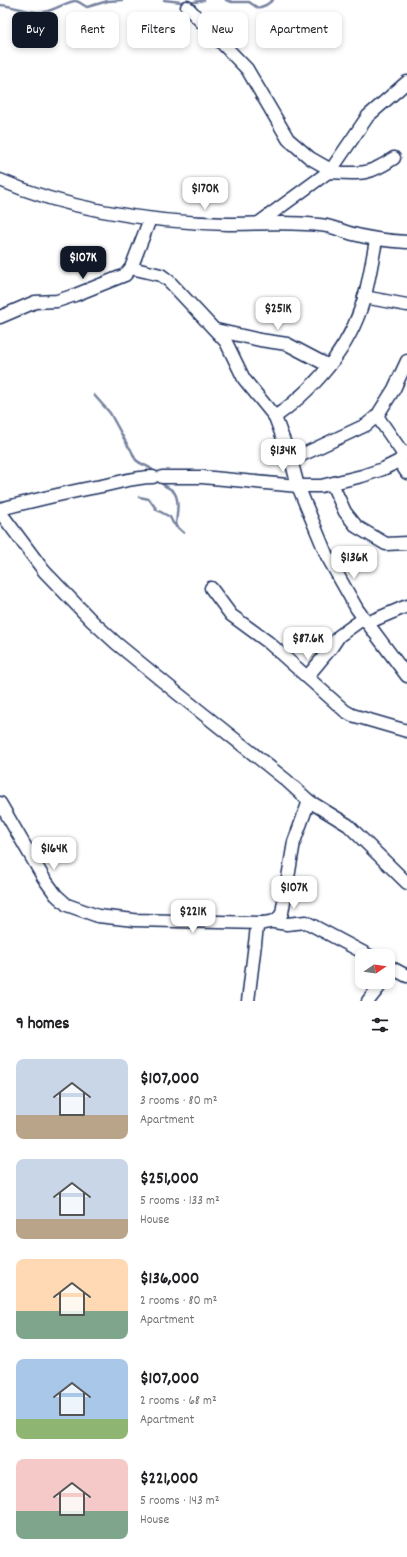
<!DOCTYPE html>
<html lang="en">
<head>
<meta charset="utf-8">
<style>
	body { margin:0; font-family:Dekko,sans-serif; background:#f2f2f2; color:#202124; height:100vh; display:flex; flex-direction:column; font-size:15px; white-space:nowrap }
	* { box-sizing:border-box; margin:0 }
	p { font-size:13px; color:#757577 }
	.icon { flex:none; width:22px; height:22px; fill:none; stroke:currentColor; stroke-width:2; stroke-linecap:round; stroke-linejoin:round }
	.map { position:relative; height:1001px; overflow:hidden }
	.drawer { display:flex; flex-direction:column; background:#fff; flex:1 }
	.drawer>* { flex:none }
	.hud { position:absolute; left:12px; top:12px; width:383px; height:36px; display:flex; gap:8px }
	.needle { width:26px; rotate:77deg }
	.fabs { position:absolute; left:355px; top:949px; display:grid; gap:8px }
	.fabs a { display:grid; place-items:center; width:40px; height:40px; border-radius:8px; background:#fff; box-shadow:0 2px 6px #0003; font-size:20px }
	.price { position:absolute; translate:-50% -34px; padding:0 9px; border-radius:8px; background:#fff; color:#222; font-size:13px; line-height:26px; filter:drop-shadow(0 1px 2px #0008) }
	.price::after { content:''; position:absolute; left:50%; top:24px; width:12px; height:9px; margin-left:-6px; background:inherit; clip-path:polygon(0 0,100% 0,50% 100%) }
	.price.on { background:#111827; color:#fff }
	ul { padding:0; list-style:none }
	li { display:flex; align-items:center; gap:12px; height:100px; padding:0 16px }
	li span { display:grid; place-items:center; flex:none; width:112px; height:80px; border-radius:8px; color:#555 }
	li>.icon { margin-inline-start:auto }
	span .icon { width:48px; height:48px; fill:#fffc; stroke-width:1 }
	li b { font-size:17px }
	h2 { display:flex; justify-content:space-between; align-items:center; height:48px; padding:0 16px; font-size:17px }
	.chip { padding:0 14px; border-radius:8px; background:#fff; box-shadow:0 2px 6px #0003; font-size:14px; line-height:36px }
	.chip.on { background:#111827; color:#fff }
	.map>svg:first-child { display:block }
</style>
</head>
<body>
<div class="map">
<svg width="407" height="1001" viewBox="0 0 407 1001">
	<rect width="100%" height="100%" fill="#fff"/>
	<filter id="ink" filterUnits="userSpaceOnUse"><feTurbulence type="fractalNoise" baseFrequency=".025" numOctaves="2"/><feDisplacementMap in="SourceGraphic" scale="8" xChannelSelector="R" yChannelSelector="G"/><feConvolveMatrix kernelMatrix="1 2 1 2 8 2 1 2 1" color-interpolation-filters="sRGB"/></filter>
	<g filter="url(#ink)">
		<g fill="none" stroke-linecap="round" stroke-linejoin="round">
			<g stroke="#77839f" stroke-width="2.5">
				<polyline points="164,0 190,3 204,0"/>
				<polyline points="226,0 232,2 249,2 258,8 266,5 273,0"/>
				<path d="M 0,5 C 15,6 28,13 44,12 C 53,11 70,0 76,1 C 80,2 83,5 87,7 L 108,1 L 122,0"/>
				<path d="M 94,395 L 110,413 L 128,446 C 133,450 132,455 136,460 C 142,466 150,465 155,473"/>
				<path d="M 160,481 C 163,486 168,487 173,491 C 181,499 176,517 176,527"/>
				<polyline points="139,497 149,499 157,510 170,517 173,523 184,533"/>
			</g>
			<defs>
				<g id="minor">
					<polyline points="187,7 247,69 288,139 310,158 331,170"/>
					<path d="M 329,172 C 359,174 368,176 394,158"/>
					<path d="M 0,180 C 71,211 151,222 228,224 C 260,224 295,221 327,226 C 336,228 345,232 353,234 C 371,239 389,241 407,242"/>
					<polyline points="260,222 331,170 368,116 407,82"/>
					<polyline points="131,268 161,275 169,281 226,342 244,379 275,417 291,460 298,486 327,556 357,609 407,676"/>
					<polyline points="364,297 407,305"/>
					<polyline points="0,317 35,302 57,301 75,295 125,275 131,268 150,219"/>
					<polyline points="216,330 260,340 287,344 329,366"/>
					<polyline points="377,416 404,455"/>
					<path d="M 275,417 C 319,385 353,345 366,291 C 370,274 373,257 376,240"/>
					<polyline points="291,460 366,425 377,416 394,389 407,361"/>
					<polyline points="399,461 407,473"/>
					<polyline points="162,477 202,477 298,486 321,486 362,476 383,469 399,461 407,452"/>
					<polyline points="332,484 345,512 357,527 386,544 407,543"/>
					<path d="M 0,509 C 32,501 63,493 96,487 C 115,484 132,477 153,477"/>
					<polyline points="0,512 44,571 92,621 116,643 177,693 286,780 309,801 348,825 407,883"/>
					<polyline points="211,588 231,615 268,642 345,711 352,715 407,731"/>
					<polyline points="367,623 407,606"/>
					<polyline points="307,677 331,648 339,636 364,618"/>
					<polyline points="0,803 43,877 56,895 67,905 98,916 134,920 262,923"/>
					<polyline points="274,922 287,924 306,922 370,956"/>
					<polyline points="388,966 407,976"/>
					<path d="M 248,1001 L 257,927 C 263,918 274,928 282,913 L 294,842 L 309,801"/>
					<polyline points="368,1001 383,982"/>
				</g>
			</defs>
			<use href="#minor" stroke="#1b2f5e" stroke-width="15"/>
			<use href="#minor" stroke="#fff" stroke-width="12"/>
		</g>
	</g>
</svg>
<div class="fabs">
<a><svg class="needle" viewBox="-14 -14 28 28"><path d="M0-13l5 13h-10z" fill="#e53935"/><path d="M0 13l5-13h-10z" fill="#757577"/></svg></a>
</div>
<b class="price" style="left:205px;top:211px">$170K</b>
<b class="price on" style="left:83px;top:280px">$107K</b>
<b class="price" style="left:278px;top:331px">$251K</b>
<b class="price" style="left:283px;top:473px">$134K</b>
<b class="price" style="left:354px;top:580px">$136K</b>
<b class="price" style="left:308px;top:661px">$87.6K</b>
<b class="price" style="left:54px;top:871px">$164K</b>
<b class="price" style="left:294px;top:910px">$107K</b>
<b class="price" style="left:193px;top:934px">$221K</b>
<div class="hud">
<a class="chip on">Buy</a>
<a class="chip">Rent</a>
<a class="chip">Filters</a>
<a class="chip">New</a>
<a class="chip">Apartment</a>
</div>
</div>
<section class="drawer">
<h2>9 homes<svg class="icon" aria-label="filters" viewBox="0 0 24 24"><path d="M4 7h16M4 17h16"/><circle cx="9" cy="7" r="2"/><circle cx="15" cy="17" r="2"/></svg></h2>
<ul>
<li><span style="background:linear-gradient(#c9d6e8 70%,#b9a48a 0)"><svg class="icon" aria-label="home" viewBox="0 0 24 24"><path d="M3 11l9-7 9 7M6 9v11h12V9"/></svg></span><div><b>$107,000</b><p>3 rooms · 80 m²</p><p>Apartment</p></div></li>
<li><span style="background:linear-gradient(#c9d6e8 75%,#b9a48a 0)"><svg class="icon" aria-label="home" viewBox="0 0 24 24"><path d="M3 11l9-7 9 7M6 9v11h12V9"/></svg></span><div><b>$251,000</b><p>5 rooms · 133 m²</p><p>House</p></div></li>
<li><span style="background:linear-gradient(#ffd9b3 65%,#7fa58c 0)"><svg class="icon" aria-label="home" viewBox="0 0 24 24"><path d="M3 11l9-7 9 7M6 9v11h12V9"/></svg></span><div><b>$136,000</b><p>2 rooms · 80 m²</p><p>Apartment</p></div></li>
<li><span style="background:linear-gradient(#a9c7e8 75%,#8fb573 0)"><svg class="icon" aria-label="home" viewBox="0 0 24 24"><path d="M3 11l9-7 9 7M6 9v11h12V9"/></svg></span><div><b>$107,000</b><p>2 rooms · 68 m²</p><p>Apartment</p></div></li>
<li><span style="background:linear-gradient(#f6c9c9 65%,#7fa58c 0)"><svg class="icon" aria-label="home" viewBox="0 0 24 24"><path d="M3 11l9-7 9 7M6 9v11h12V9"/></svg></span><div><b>$221,000</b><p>5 rooms · 143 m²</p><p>House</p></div></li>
</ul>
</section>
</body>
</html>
